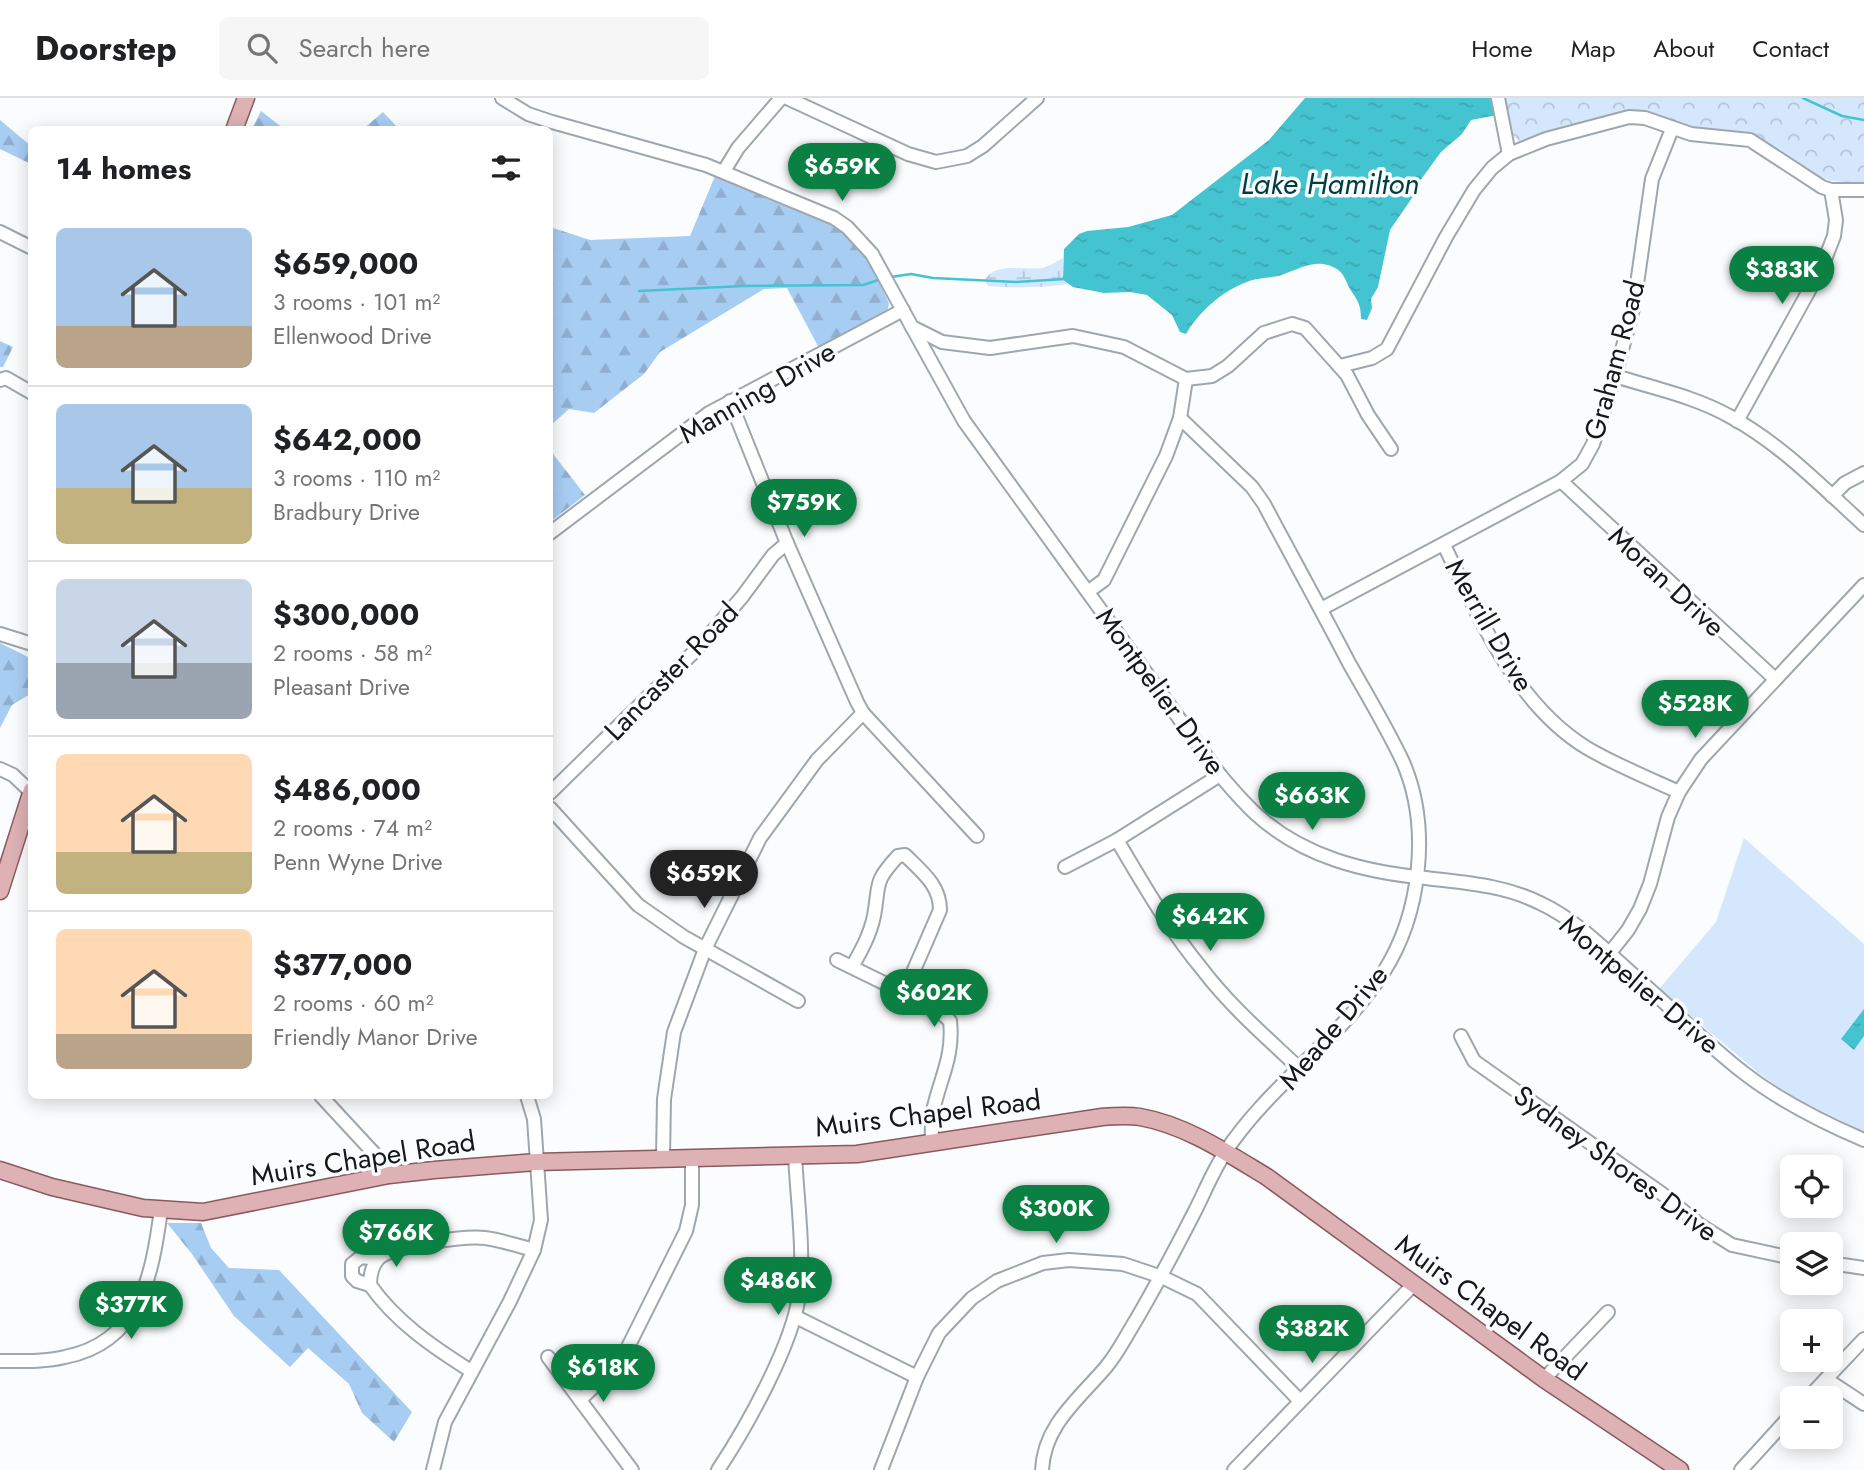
<!DOCTYPE html>
<html lang="en">
<head>
<meta charset="utf-8">
<style>
	body { margin:0; font-family:Jost,sans-serif; background:#f6f6f6; color:#202124; height:100vh; display:flex; flex-direction:column; font-size:26px; white-space:nowrap }
	* { box-sizing:border-box; margin:0 }
	p { font-size:23px; color:#757577 }
	.icon { flex:none; width:38px; height:38px; fill:none; stroke:currentColor; stroke-width:2; stroke-linecap:round; stroke-linejoin:round }
	.map { position:relative; flex:1; overflow:hidden }
	.sheet { position:absolute; left:28px; top:28px; width:525px; height:973px; display:flex; flex-direction:column; background:#fff; border-radius:10px; box-shadow:0 4px 18px #0003 }
	.sheet>* { flex:none }
	.tools { position:absolute; left:1780px; top:1057px; display:grid; gap:14px }
	.tools a { display:grid; place-items:center; width:63px; height:63px; border-radius:10px; background:#fff; box-shadow:0 4px 18px #0003; font-size:35px }
	.price { position:absolute; translate:-50% -60px; padding:0 16px; border-radius:24px; background:#0b8043; color:#fff; font-size:23px; line-height:46px; filter:drop-shadow(0 2px 4px #0008) }
	.price::after { content:''; position:absolute; left:50%; top:42px; width:21px; height:16px; margin-left:-10px; background:inherit; clip-path:polygon(0 0,100% 0,50% 100%) }
	.price.active { background:#222; color:#fff }
	ul { padding:0; list-style:none }
	li { display:flex; align-items:center; gap:21px; height:175px; padding:0 28px }
	li+li { border-top:2px solid #e0e0e0 }
	li span { display:grid; place-items:center; flex:none; width:196px; height:140px; border-radius:10px; color:#555 }
	li>.icon { margin-inline-start:auto }
	span .icon { width:84px; height:84px; fill:#fffc; stroke-width:1 }
	li b { font-size:30px }
	h2 { display:flex; justify-content:space-between; align-items:center; height:84px; padding:0 28px; font-size:30px }
	header { display:flex; align-items:center; gap:42px; box-sizing:border-box; height:98px; padding:0 35px; background:#fff; border-bottom:2px solid #e0e0e0 }
	header strong { font-size:33px }
	nav { display:flex; gap:38px; margin-inline-start:auto; font-size:24px }
	.search { width:490px; height:63px; background:#f6f6f6; display:flex; align-items:center; gap:18px; box-sizing:border-box; padding:0 24px; border-radius:10px; color:#757577; font-size:26px }
	.map>svg:first-child { display:block }
</style>
</head>
<body>
<header>
<strong>Doorstep</strong>
<div class="search"><svg class="icon" aria-label="search" viewBox="0 0 24 24"><circle cx="10" cy="10" r="6"/><path d="M15 15l6 6"/></svg>Search here</div>
<nav><a>Home</a><a>Map</a><a>About</a><a>Contact</a></nav>
</header>
<div class="map">
<svg width="1864" height="1372" viewBox="0 0 1864 1372">
	<defs>
		<pattern id="forest-firs" width="22" height="20" patternUnits="userSpaceOnUse" patternTransform="scale(1.75)"><rect width="22" height="20" fill="#a8cdf3"/><path d="M5 1l3.5 6h-7zM16 11l3.5 6h-7z" fill="#90afd0"/></pattern>
		<pattern id="wetland-marsh" width="20" height="14" patternUnits="userSpaceOnUse" patternTransform="scale(1.75)"><rect width="20" height="14" fill="#d4e7fc"/><path d="M1 5h8M5 5V1M11 12h8M15 12V8" fill="none" stroke="#b5c5d7"/></pattern>
		<pattern id="park-crowns" width="20" height="18" patternUnits="userSpaceOnUse" patternTransform="scale(1.75)"><rect width="20" height="18" fill="#d4e7fc"/><path d="M2 6a3 3 0 1 1 6 0M12 15a3 3 0 1 1 6 0" fill="none" stroke="#b5c5d7"/></pattern>
		<pattern id="water-ripples" width="26" height="14" patternUnits="userSpaceOnUse" patternTransform="scale(1.75)"><rect width="26" height="14" fill="#44c4d0"/><path d="M2 4q2-2 4 0t4 0M15 11q2-2 4 0t4 0" fill="none" stroke="#3ba8b2"/></pattern>
	</defs>
	<rect width="100%" height="100%" fill="#fafcfd"/>
	<g fill="url(#forest-firs)">
		<polygon points="261,13 284,31 252,31"/>
		<polygon points="383,14 399,31 363,31"/>
		<polygon points="0,22 31,48 31,66 0,51"/>
		<path d="M 715,78 C 758,95 823,111 855,145 C 871,162 879,185 889,205 L 888,211 L 819,250 L 787,190 L 764,191 L 660,254 L 644,276 L 594,315 L 569,311 L 550,328 L 550,129 L 590,142 L 690,138 Z"/>
		<polygon points="0,243 13,249 3,269 0,269"/>
		<polygon points="550,352 585,397 550,424"/>
		<polygon points="0,545 32,561 30,596 12,607 0,630"/>
		<polygon points="167,1125 201,1125 211,1150 229,1170 279,1172 412,1314 394,1344 362,1315 349,1286 308,1250 290,1269 234,1218 192,1156"/>
	</g>
	<path fill="url(#wetland-marsh)" d="M 1063,160 L 1063,182 L 1068,186 C 1041,190 1015,190 988,188 L 985,182 C 995,163 1025,173 1042,170 C 1049,169 1057,163 1063,160 Z"/>
	<polygon fill="url(#park-crowns)" points="1502,0 1864,0 1864,85 1831,83 1818,78 1753,37 1694,30 1646,13 1631,12 1567,28 1519,43 1510,35"/>
	<polygon fill="#d4e7fc" points="1744,740 1864,846 1864,1034 1793,999 1761,977 1659,891 1716,824"/>
	<g fill="url(#water-ripples)">
		<path d="M 1305,0 L 1495,0 L 1497,17 L 1471,22 L 1462,36 L 1441,54 L 1414,91 L 1414,97 L 1390,132 L 1378,189 L 1371,201 L 1372,210 L 1367,222 L 1361,221 C 1361,207 1358,203 1350,191 C 1346,184 1344,174 1335,170 C 1317,160 1301,170 1284,176 C 1272,181 1258,179 1247,184 C 1222,193 1199,214 1186,236 L 1180,234 L 1172,217 L 1147,197 L 1130,194 L 1104,195 L 1073,189 L 1063,182 L 1064,151 L 1079,136 L 1087,133 L 1128,129 L 1172,117 L 1269,42 Z"/>
		<polygon points="1864,911 1864,938 1854,952 1841,941"/>
	</g>
	<g fill="none" stroke-linecap="round" stroke-linejoin="round">
		<g stroke="#44c4d0" stroke-width="2.5">
			<polyline points="1803,0 1842,18 1864,22"/>
			<polyline points="891,179 911,176 933,180 1016,184 1065,181"/>
			<polyline points="639,193 743,188 863,187 881,181"/>
		</g>
		<defs>
			<g id="minor">
				<polyline points="502,0 528,16 552,24 706,67 834,120 847,129 872,156 912,229 942,244 990,250 1073,238 1124,249 1186,281 1212,278 1228,268 1264,235 1292,226 1305,230 1347,277 1368,317 1391,351"/>
				<polyline points="787,0 908,56 936,64 967,58 983,48 1037,0"/>
				<polyline points="1498,0 1509,56"/>
				<polyline points="724,73 738,50 781,0"/>
				<polyline points="0,134 32,150"/>
				<path d="M 912,229 L 964,323 L 1220,677 C 1231,690 1243,704 1256,716 C 1303,759 1364,774 1426,780 C 1466,785 1504,787 1540,805 C 1581,824 1614,861 1648,890 C 1680,918 1710,949 1744,975 C 1780,1003 1822,1024 1864,1042"/>
				<polyline points="1340,268 1372,260 1387,251 1446,139 1474,92 1492,70 1509,56 1546,41 1629,19 1645,20 1691,36 1750,42 1822,89 1831,92 1864,92"/>
				<path d="M 1615,278 C 1654,290 1696,299 1731,319 C 1782,347 1822,389 1864,427"/>
				<polyline points="0,282 6,280 32,295"/>
				<polyline points="730,303 787,445 857,604 863,615 977,738"/>
				<polyline points="1737,323 1822,169 1834,138 1836,122 1831,92"/>
				<polyline points="1561,383 1775,581"/>
				<polyline points="1832,398 1845,385 1864,375"/>
				<polyline points="550,435 709,315 903,212"/>
				<path d="M 1444,447 C 1479,519 1515,606 1587,650 C 1616,667 1648,680 1679,694"/>
				<polyline points="1089,493 1104,482 1166,358 1180,320 1186,281"/>
				<polyline points="1321,511 1561,383 1582,366 1593,346 1615,278 1634,207 1652,81 1672,31"/>
				<polyline points="0,536 32,546"/>
				<polyline points="0,671 13,677 32,695"/>
				<polyline points="550,695 697,551 742,499 773,457 787,445"/>
				<polyline points="550,710 638,807 684,839 798,903"/>
				<path d="M 1117,742 C 1143,786 1169,831 1202,871 C 1230,908 1266,939 1299,970"/>
				<polyline points="1065,769 1117,742 1220,677"/>
				<polyline points="1609,856 1628,832 1640,811 1650,786 1668,719 1679,694 1701,661 1864,487"/>
				<path d="M 837,862 L 937,911 L 950,923 C 954,959 940,980 933,1013 C 931,1024 932,1035 932,1046"/>
				<path d="M 852,869 C 861,853 870,837 874,818 C 880,785 873,785 898,758 L 905,757 C 922,774 940,787 940,812 L 904,895"/>
				<polyline points="1461,938 1474,963 1668,1100 1700,1127 1732,1147 1792,1160"/>
				<polyline points="321,998 383,1065 389,1077"/>
				<polyline points="663,1059 664,1001 674,934 705,851 760,740 817,662 863,615"/>
				<polyline points="1830,1165 1864,1170"/>
				<polyline points="370,1187 357,1183 352,1178 352,1166 361,1159 378,1161"/>
				<polyline points="796,1219 917,1279"/>
				<polyline points="548,1259 632,1372"/>
				<path d="M 0,1263 C 22,1263 44,1264 65,1259 C 141,1244 152,1177 161,1112"/>
				<path d="M 471,1273 C 433,1249 396,1224 370,1187 C 370,1178 372,1168 378,1161 C 391,1147 466,1138 485,1140 C 501,1142 518,1148 534,1152"/>
				<polyline points="1544,1281 1608,1214"/>
				<polyline points="1826,1281 1864,1306"/>
				<polyline points="1808,1300 1864,1241"/>
				<polyline points="580,1302 621,1263 686,1133 692,1107 692,1059"/>
				<polyline points="433,1372 445,1324 510,1203 534,1152 541,1122 534,1021 527,998"/>
				<path d="M 718,1372 C 746,1330 793,1246 799,1197 C 805,1156 797,1100 795,1057"/>
				<polyline points="881,1372 917,1279 939,1235 972,1200 997,1183 1043,1165 1069,1162 1123,1166 1162,1179 1197,1196 1300,1303"/>
				<path d="M 1042,1372 C 1044,1327 1079,1301 1106,1269 C 1118,1255 1126,1238 1136,1222 C 1157,1186 1176,1150 1195,1113 C 1205,1093 1214,1071 1226,1053 C 1268,989 1341,940 1383,875 C 1421,816 1431,729 1403,664 C 1387,630 1367,597 1349,565 C 1321,511 1292,459 1264,406 L 1252,389 L 1180,320"/>
				<polyline points="1234,1372 1414,1186"/>
				<polyline points="1741,1372 1792,1316"/>
			</g>
			<g id="major">
				<polyline points="234,32 246,0"/>
				<polyline points="0,793 32,692"/>
				<path d="M 0,1072 L 52,1089 L 143,1110 L 203,1114 L 389,1077 L 434,1072 L 536,1064 L 857,1056 L 1102,1019 C 1115,1018 1128,1017 1140,1019 C 1186,1027 1229,1056 1267,1079 L 1544,1281 L 1680,1372"/>
			</g>
		</defs>
		<use href="#minor" stroke="#9fa7ae" stroke-width="16"/>
		<use href="#major" stroke="#895a5e" stroke-width="19"/>
		<use href="#minor" stroke="#fff" stroke-width="12"/>
		<use href="#major" stroke="#deb1b4" stroke-width="16"/>
	</g>
	<g text-anchor="middle" stroke-width="7" stroke-linejoin="round" paint-order="stroke">
		<g font-size="28" fill="#15181b" stroke="#fafcfd">
			<text transform="translate(1614 262) rotate(-75)" y="10">Graham Road</text>
			<text transform="translate(757 294) rotate(-30)" y="10">Manning Drive</text>
			<text transform="translate(1667 483) rotate(43)" y="10">Moran Drive</text>
			<text transform="translate(1490 527) rotate(60)" y="10">Merrill Drive</text>
			<text transform="translate(671 573) rotate(-46)" y="10">Lancaster Road</text>
			<text transform="translate(1161 593) rotate(54)" y="10">Montpelier Drive</text>
			<text transform="translate(1640 886) rotate(40)" y="10">Montpelier Drive</text>
			<text transform="translate(1333 929) rotate(-50)" y="10">Meade Drive</text>
			<text transform="translate(928 1015) rotate(-7)" y="10">Muirs Chapel Road</text>
			<text transform="translate(363 1060) rotate(-9)" y="10">Muirs Chapel Road</text>
			<text transform="translate(1616 1065) rotate(36)" y="10">Sydney Shores Drive</text>
			<text transform="translate(1491 1209) rotate(36)" y="10">Muirs Chapel Road</text>
		</g>
		<g font-size="30" font-style="italic" fill="#003d42" stroke="#fafcfd">
			<text x="1330" y="96">Lake Hamilton</text>
		</g>
	</g>
</svg>
<div class="tools">
<a><svg class="icon" aria-label="locate" viewBox="0 0 24 24"><circle cx="12" cy="12" r="6"/><path d="M12 2v4M12 18v4M2 12h4M18 12h4"/></svg></a>
<a><svg class="icon" aria-label="layers" viewBox="0 0 24 24"><path d="M12 4l9 5-9 5-9-5zM3 14l9 5 9-5"/></svg></a>
<a>+</a>
<a>−</a>
</div>
<b class="price" style="left:842px;top:105px">$659K</b>
<b class="price" style="left:1782px;top:208px">$383K</b>
<b class="price" style="left:804px;top:441px">$759K</b>
<b class="price" style="left:1695px;top:642px">$528K</b>
<b class="price" style="left:1312px;top:734px">$663K</b>
<b class="price active" style="left:704px;top:812px">$659K</b>
<b class="price" style="left:1210px;top:855px">$642K</b>
<b class="price" style="left:934px;top:931px">$602K</b>
<b class="price" style="left:1056px;top:1147px">$300K</b>
<b class="price" style="left:396px;top:1171px">$766K</b>
<b class="price" style="left:778px;top:1219px">$486K</b>
<b class="price" style="left:131px;top:1243px">$377K</b>
<b class="price" style="left:1312px;top:1267px">$382K</b>
<b class="price" style="left:603px;top:1306px">$618K</b>
<section class="sheet">
<h2>14 homes<svg class="icon" aria-label="filters" viewBox="0 0 24 24"><path d="M4 7h16M4 17h16"/><circle cx="9" cy="7" r="2"/><circle cx="15" cy="17" r="2"/></svg></h2>
<ul>
<li><span style="background:linear-gradient(#a9c7e8 70%,#b9a48a 0)"><svg class="icon" aria-label="home" viewBox="0 0 24 24"><path d="M3 11l9-7 9 7M6 9v11h12V9"/></svg></span><div><b>$659,000</b><p>3 rooms · 101 m²</p><p>Ellenwood Drive</p></div></li>
<li><span style="background:linear-gradient(#a9c7e8 60%,#c2b280 0)"><svg class="icon" aria-label="home" viewBox="0 0 24 24"><path d="M3 11l9-7 9 7M6 9v11h12V9"/></svg></span><div><b>$642,000</b><p>3 rooms · 110 m²</p><p>Bradbury Drive</p></div></li>
<li><span style="background:linear-gradient(#c9d6e8 60%,#9aa5b1 0)"><svg class="icon" aria-label="home" viewBox="0 0 24 24"><path d="M3 11l9-7 9 7M6 9v11h12V9"/></svg></span><div><b>$300,000</b><p>2 rooms · 58 m²</p><p>Pleasant Drive</p></div></li>
<li><span style="background:linear-gradient(#ffd9b3 70%,#c2b280 0)"><svg class="icon" aria-label="home" viewBox="0 0 24 24"><path d="M3 11l9-7 9 7M6 9v11h12V9"/></svg></span><div><b>$486,000</b><p>2 rooms · 74 m²</p><p>Penn Wyne Drive</p></div></li>
<li><span style="background:linear-gradient(#ffd9b3 75%,#b9a48a 0)"><svg class="icon" aria-label="home" viewBox="0 0 24 24"><path d="M3 11l9-7 9 7M6 9v11h12V9"/></svg></span><div><b>$377,000</b><p>2 rooms · 60 m²</p><p>Friendly Manor Drive</p></div></li>
</ul>
</section>
</div>
</body>
</html>
